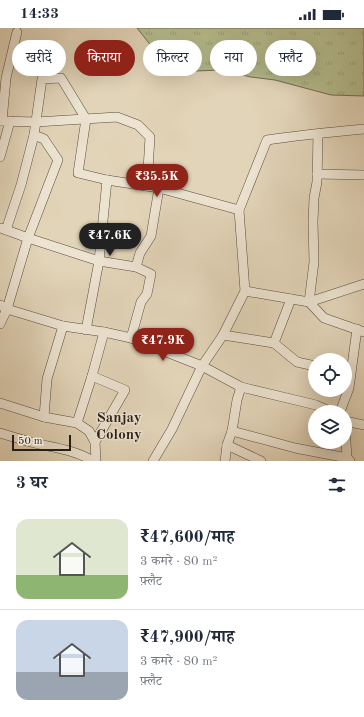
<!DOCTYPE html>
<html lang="hi">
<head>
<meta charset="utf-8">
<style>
	body { margin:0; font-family:"Old Standard TT","Noto Serif Devanagari",serif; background:#f6f6f7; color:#1f2937; height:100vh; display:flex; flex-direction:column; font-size:15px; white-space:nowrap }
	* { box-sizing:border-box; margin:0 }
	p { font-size:13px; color:#747a83 }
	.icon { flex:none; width:22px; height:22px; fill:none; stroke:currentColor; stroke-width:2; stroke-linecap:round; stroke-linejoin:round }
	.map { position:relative; height:433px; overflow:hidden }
	.sheet { display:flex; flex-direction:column; background:#fff; flex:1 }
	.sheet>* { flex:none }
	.guide { position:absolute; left:12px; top:12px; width:340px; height:36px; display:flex; gap:8px }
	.tools { position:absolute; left:308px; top:325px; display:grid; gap:8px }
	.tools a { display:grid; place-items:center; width:44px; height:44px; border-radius:50%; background:#fff; box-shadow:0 4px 16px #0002; font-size:20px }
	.scale { position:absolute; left:12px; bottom:10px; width:59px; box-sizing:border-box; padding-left:4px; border:2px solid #292017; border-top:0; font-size:11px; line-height:14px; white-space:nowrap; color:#292017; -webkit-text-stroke:3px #ece3d1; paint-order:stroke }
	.price { position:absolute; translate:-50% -34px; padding:0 9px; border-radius:14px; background:#8f2418; color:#fff; font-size:13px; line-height:26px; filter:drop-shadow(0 1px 2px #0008) }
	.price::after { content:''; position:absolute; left:50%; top:24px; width:12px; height:9px; margin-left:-6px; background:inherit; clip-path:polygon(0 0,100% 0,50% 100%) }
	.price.current { background:#222; color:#fff }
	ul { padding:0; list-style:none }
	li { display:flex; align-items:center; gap:12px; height:100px; padding:0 16px }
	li+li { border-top:1px solid #e0e1e3 }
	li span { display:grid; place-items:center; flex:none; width:112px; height:80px; border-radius:12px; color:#555 }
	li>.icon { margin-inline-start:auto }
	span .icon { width:48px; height:48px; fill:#fffc; stroke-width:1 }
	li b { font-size:17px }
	h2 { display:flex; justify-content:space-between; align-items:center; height:48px; padding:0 16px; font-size:17px }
	.tag { padding:0 14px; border-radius:18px; background:#fff; box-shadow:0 4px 16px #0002; font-size:14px; line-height:36px }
	.tag.current { background:#8f2418; color:#fff }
	.status { display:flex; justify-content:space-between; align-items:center; height:28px; padding:0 20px; background:#fff; direction:ltr }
	.status svg { height:11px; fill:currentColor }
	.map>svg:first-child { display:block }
</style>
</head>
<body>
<div class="status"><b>14:33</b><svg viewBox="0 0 49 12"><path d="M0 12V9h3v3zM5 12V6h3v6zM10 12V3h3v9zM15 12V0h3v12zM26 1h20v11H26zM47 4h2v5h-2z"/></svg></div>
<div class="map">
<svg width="364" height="433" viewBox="0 0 364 433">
	<defs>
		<pattern id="grass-tufts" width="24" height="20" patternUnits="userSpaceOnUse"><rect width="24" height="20" fill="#b5bc8d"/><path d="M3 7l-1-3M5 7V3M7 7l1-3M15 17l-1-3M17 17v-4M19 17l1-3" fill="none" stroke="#9ca179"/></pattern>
	</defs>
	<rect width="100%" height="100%" fill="#e2d4b8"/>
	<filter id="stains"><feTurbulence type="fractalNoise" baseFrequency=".005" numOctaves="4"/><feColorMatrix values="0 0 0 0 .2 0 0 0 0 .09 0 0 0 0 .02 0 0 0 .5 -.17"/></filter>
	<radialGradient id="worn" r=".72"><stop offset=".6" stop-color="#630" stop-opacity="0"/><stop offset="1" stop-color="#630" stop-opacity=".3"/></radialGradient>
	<polygon fill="url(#grass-tufts)" stroke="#6f6e52" points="137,0 364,0 364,68 331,67 275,52 251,49 220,42 172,44"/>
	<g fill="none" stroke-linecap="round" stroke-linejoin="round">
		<defs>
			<g id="minor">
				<polyline points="0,93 36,94 117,89 138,97 150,109 147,158"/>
				<polyline points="2,93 6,50 17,4"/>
				<polyline points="318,106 317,154 314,170 313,194 314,234 309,274 364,256"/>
				<polyline points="0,129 10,93"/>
				<polyline points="317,146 364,147"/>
				<polyline points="1,200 28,210 99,233 136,239 151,246 147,266 141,274 131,310"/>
				<polyline points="6,202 21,157 34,107 42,51 61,50 86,91 78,145 107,152 159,160 239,182"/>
				<polyline points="136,239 140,225 151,208 159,160"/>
				<polyline points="245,263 309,274 324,290 364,304"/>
				<polyline points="0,277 7,281 63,298 104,304 131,310 202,338 241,359 316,377 332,384"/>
				<polyline points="0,296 7,281 28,210 58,132 44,111 34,107"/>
				<polyline points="86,302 99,233 107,152"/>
				<polyline points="223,307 274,315 297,334 315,338"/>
				<polyline points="274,315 291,271"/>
				<polyline points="92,348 125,362 95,414 96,433"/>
				<polyline points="0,375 44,389 77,395 89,403 95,414"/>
				<polyline points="340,384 349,360 357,301"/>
				<polyline points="44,389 47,351 63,298"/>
				<polyline points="345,393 364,397"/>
				<polyline points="77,395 92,348 104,304"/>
				<polyline points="345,398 347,430 350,433"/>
				<polyline points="232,403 295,420 347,430"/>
				<path d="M 0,405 C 13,409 26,413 39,416 C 57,420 77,423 93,433"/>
				<polyline points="227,417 261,433"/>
				<path d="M 153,433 L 172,401 L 202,338 L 223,307 L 245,263 L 239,182 L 267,112 C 300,107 332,104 364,101"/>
				<polyline points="225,433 227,417 232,403 237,372 241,359"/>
			</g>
		</defs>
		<use href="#minor" stroke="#574d3f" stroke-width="10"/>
		<use href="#minor" stroke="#ece3d1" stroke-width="9"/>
	</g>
	<g text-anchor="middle" stroke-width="3" stroke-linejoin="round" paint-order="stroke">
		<g font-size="15" font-weight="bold" fill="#292017" stroke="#ece3d1">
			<text x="119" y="394">Sanjay<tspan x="119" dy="17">Colony</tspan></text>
		</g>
	</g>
	<rect width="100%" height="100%" filter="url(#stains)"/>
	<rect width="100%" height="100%" fill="url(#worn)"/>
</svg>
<div class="tools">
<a><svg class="icon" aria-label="locate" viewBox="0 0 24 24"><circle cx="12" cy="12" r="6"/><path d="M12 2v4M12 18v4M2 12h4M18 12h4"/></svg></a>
<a><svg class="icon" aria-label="layers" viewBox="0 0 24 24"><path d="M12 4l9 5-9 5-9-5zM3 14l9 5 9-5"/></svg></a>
</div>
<div class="scale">50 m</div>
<b class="price" style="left:157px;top:170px">₹35.5K</b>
<b class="price current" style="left:110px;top:229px">₹47.6K</b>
<b class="price" style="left:163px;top:334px">₹47.9K</b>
<div class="guide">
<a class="tag">खरीदें</a>
<a class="tag current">किराया</a>
<a class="tag">फ़िल्टर</a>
<a class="tag">नया</a>
<a class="tag">फ़्लैट</a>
</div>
</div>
<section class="sheet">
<h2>3 घर<svg class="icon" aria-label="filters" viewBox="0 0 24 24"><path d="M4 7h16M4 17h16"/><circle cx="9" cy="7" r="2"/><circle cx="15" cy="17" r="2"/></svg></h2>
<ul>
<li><span style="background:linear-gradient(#dfe7d0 70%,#8fb573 0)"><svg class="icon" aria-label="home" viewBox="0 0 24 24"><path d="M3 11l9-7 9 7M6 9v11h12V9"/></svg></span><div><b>₹47,600/माह</b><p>3 कमरे · 80 m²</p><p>फ़्लैट</p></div></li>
<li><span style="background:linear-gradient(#c9d6e8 65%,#9aa5b1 0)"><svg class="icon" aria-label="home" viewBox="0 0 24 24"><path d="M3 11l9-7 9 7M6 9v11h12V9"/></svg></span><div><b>₹47,900/माह</b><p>3 कमरे · 80 m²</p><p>फ़्लैट</p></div></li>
</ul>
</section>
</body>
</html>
